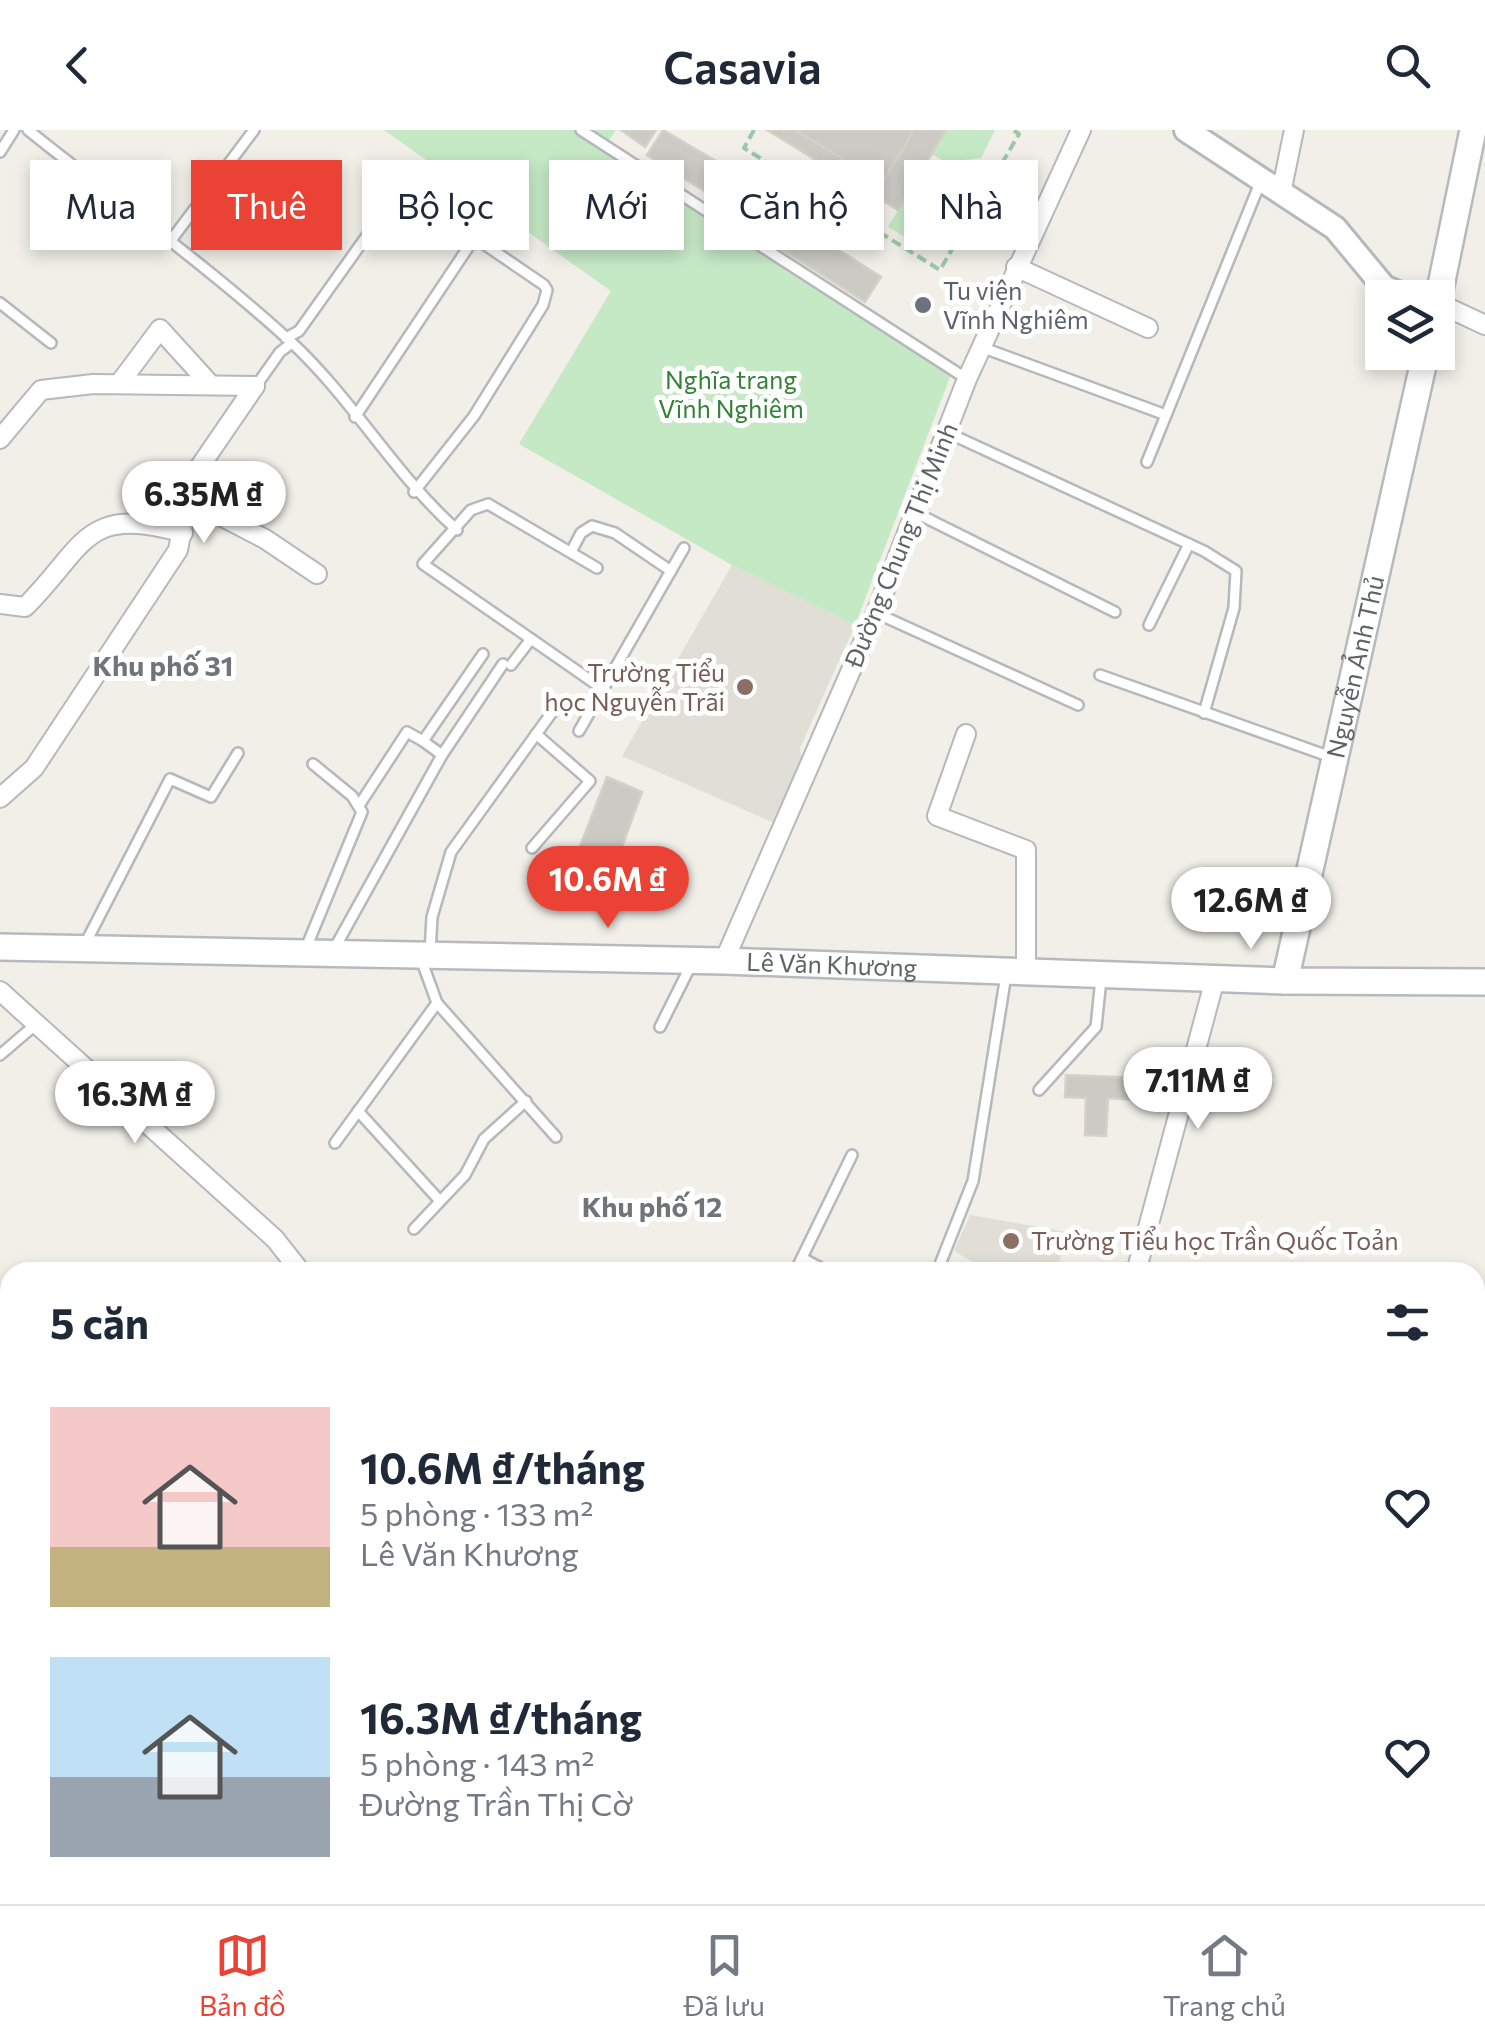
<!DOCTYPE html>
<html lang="vi">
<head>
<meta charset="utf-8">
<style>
	body { margin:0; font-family:Commissioner,sans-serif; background:#f2f2f3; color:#1f2937; height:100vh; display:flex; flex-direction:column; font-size:38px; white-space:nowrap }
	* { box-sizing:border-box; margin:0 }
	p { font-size:32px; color:#747a83 }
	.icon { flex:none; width:55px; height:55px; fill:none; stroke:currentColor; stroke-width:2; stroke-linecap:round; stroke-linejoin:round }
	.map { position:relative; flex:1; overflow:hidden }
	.drawer { position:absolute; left:0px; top:1132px; width:1485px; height:642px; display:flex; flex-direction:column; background:#fff; border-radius:30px 30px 0 0; box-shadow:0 5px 15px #0003 }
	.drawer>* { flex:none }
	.guide { position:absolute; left:30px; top:30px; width:1425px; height:90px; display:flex; gap:20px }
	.controls { position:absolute; left:1365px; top:150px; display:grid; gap:20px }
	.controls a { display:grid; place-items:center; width:90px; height:90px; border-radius:0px; background:#fff; box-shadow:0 5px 15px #0003; font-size:50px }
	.price { position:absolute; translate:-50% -85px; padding:0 22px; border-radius:35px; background:#fff; color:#222; font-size:32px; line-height:65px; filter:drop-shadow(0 2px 5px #0008) }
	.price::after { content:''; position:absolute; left:50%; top:60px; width:30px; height:22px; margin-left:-15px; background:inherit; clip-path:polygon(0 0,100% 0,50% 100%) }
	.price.current { background:#ea4335; color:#fff }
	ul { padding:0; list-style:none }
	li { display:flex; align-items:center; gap:30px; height:250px; padding:0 50px }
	li span { display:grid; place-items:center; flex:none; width:280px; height:200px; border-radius:0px; color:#555 }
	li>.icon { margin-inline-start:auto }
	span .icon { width:120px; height:120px; fill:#fffc; stroke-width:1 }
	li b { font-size:42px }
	h2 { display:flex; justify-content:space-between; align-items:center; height:120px; padding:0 50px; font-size:42px }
	.tag { padding:0 35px; border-radius:0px; background:#fff; box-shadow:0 5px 15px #0003; font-size:35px; line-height:90px }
	.tag.current { background:#ea4335; color:#fff }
	header { display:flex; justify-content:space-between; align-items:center; height:130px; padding:0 50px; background:#fff; font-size:45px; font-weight:600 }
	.tab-bar { display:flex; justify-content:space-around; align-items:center; height:140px; border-top:2px solid #e0e1e3; background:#fff; font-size:28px; color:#747a83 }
	.tab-bar a { display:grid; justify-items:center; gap:5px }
	.tab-bar .current { color:#ea4335 }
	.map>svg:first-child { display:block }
</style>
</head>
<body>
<header><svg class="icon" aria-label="back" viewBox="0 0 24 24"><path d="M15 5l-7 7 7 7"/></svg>Casavia<svg class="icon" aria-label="search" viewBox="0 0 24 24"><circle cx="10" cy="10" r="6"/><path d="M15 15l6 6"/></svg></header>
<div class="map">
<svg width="1485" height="1774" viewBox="0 0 1485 1774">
	<rect width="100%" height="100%" fill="#f1efe8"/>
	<g fill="#e1ded6">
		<polygon points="732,435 855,495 800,618 802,632 774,693 622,626"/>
		<polygon points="970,1085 1067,1102 1057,1141 1061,1142 990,1142 954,1121"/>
	</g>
	<g fill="#c5e8c5">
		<polygon points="384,0 616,0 609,11 955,234 855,495 732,435 519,314 611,161"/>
		<polygon points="946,0 995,0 981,28 965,30 957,39 932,24"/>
		<polygon points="916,50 941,65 936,78 942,93 924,118 888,97"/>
	</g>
	<g fill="#cccac5" stroke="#d6d1c6" stroke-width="2.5">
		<polygon points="621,0 656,0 645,17"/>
		<polygon points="663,0 726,37 709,64 647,25"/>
		<polygon points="767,0 946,0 898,80"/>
		<polygon points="795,0 914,0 878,60 840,37 844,30"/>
		<polygon points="733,52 881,147 865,172 717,78"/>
		<polygon points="607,647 642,662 609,752 572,737"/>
		<polygon points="1066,945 1140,948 1139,970 1108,968 1106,1006 1085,1005 1086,968 1065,967"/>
	</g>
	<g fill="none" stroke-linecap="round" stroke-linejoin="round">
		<defs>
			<g id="service">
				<path d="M 28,0 C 115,70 208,136 290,211 C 352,268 394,344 457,400"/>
				<polyline points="581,0 967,249"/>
				<polyline points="0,22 14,0"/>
				<polyline points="169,113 254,0"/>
				<polyline points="0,173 51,213"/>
				<polyline points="286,208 299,201 383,83"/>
				<polyline points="981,217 1166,285"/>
				<polyline points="256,256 280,222 292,213"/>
				<polyline points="355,287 471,113 481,112 544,155 547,160 543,175 474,286 414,362"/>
				<polyline points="946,302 1204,421 1236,441 1234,478 1204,583"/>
				<polyline points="1147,332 1260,53"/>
				<polyline points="916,383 1115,482"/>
				<polyline points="572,420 581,403 592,396 615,403 671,441"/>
				<polyline points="597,438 488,374 471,380 423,434 603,559"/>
				<polyline points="876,483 1078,575"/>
				<polyline points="1149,495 1189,414"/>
				<polyline points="511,535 531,509"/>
				<polyline points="1100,545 1331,627"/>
				<polyline points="579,601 684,418"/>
				<polyline points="442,625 503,534"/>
				<polyline points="360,674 407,602 423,611 483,524"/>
				<polyline points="532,718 590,651 536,604"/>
				<polyline points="84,816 170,649 211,667 238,623"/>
				<polyline points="306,818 362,682 352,666 313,634"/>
				<polyline points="333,821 442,625 423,611"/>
				<polyline points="430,823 432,787 451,722 558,574"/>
				<polyline points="421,829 437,873 556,1007"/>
				<polyline points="660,897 692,833"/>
				<polyline points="0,925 35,895"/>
				<polyline points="1039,960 1096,897 1101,849"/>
				<polyline points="358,981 440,1071"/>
				<polyline points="335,1013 437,873"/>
				<polyline points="414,1099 465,1045 484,1009 526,971"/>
				<polyline points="802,1128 828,1142"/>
				<polyline points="795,1142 852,1025"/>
				<polyline points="937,1142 973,1051 1006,845"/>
				<polyline points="621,1774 623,1765"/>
			</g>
			<g id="minor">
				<polyline points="1281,63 1294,0"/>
				<polyline points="1016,137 1148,198"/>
				<polyline points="1438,173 1485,195"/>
				<polyline points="119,254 160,199 209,253"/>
				<polyline points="0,309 41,260 93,254 255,256"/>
				<polyline points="188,369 265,409 317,444"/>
				<path d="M 0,474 L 25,477 C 86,416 84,374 183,403"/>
				<polyline points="966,604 937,686 1026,720 1026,844"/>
				<polyline points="0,668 34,638 178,420 192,348 255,256"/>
				<polyline points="724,831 876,483 967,249 1081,0"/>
				<polyline points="0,861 275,1109 301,1142"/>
				<polyline points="1136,1142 1215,849"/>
				<polyline points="1475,1336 1485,1338"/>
				<polyline points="0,1374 10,1367"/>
				<polyline points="1475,1482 1485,1481"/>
				<polyline points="0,1572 10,1579"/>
				<polyline points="57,1765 72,1774"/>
				<polyline points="517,1765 521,1774"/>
				<polyline points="1049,1765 1050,1774"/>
				<polyline points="1367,1765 1368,1774"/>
				<polyline points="0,1766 10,1772"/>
				<polyline points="150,1774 156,1765"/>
				<polyline points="407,1774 408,1773"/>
				<polyline points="720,1774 721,1765"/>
				<polyline points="800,1774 801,1765"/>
				<polyline points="954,1774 956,1765"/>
			</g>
			<polyline id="tertiary" points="1186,0 1335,98 1384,157 1409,168"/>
			<g id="secondary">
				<polyline points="1438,170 1473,0"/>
				<path id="s1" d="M 0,817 L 724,831 L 1285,851 L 1485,852"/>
				<path id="s2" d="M 1285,851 L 1426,222"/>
			</g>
		</defs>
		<use href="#service" stroke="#b5b8bc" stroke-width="14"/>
		<use href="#minor" stroke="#b5b8bc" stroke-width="22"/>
		<use href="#tertiary" stroke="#b5b8bc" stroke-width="28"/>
		<use href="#secondary" stroke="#b6babf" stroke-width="30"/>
		<g stroke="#9cc7a9" stroke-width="4" stroke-dasharray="10 5" stroke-linecap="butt">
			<polyline points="754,0 744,18 940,140 1019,4 1013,0"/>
			<polyline points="979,72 1005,83"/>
		</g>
		<use href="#service" stroke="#fff" stroke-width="9"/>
		<use href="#minor" stroke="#fff" stroke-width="18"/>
		<use href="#tertiary" stroke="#fff" stroke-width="22"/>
		<use href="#secondary" stroke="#fff" stroke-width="25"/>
	</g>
	<circle fill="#6b7280" stroke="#fff" stroke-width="4" cx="923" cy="175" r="10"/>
	<g fill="#8d6e63" stroke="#fff" stroke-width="4">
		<circle cx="745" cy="557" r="10"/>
		<circle cx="1011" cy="1111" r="10"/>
	</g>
	<g text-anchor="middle" stroke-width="10" stroke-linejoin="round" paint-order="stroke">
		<g font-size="25" fill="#5b616d" stroke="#fff" text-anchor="start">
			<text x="943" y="170">Tu viện<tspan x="943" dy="29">Vĩnh Nghiêm</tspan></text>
		</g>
		<g font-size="25" fill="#348238" stroke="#fff">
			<text x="731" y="259">Nghĩa trang<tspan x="731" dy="29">Vĩnh Nghiêm</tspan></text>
		</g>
		<g font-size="25" fill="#5f6368" stroke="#fff">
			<text transform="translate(901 415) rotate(-68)" y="9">Đường Chung Thị Minh</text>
			<text dy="9" stroke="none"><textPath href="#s2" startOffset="322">Nguyễn Ảnh Thủ</textPath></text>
			<text dy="9" stroke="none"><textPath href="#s1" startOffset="832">Lê Văn Khương</textPath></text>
		</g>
		<g font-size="25" fill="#785e54" stroke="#fff" text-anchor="end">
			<text x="725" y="552">Trường Tiểu<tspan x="725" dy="29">học Nguyễn Trãi</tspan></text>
			<text x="1031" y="1120" text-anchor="start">Trường Tiểu học Trần Quốc Toản</text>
		</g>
		<g font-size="28" font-weight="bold" fill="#70757a" stroke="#fff">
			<text x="163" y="546">Khu phố 31</text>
			<text x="652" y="1087">Khu phố 12</text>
		</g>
	</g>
</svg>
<div class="controls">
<a><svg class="icon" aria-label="layers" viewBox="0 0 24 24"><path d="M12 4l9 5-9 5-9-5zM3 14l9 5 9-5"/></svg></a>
</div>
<b class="price" style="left:204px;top:416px">6.35M ₫</b>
<b class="price current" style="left:608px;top:801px">10.6M ₫</b>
<b class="price" style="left:1251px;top:822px">12.6M ₫</b>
<b class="price" style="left:1198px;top:1002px">7.11M ₫</b>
<b class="price" style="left:135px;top:1016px">16.3M ₫</b>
<div class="guide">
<a class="tag">Mua</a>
<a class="tag current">Thuê</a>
<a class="tag">Bộ lọc</a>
<a class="tag">Mới</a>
<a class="tag">Căn hộ</a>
<a class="tag">Nhà</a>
</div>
<section class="drawer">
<h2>5 căn<svg class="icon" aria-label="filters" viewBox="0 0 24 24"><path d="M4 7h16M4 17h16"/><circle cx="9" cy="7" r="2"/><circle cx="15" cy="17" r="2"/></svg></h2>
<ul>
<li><span style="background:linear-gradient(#f6c9c9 70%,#c2b280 0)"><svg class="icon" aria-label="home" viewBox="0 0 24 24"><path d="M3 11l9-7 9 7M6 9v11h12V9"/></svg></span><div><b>10.6M ₫/tháng</b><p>5 phòng · 133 m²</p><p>Lê Văn Khương</p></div><svg class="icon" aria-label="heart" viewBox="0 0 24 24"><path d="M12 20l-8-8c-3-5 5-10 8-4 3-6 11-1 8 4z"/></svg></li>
<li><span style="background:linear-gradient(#bfe0f5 60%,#9aa5b1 0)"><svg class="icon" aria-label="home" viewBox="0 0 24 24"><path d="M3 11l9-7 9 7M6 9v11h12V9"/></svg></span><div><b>16.3M ₫/tháng</b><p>5 phòng · 143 m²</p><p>Đường Trần Thị Cờ</p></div><svg class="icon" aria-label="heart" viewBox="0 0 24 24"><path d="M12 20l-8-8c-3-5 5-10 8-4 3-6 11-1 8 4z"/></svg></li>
</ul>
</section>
</div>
<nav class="tab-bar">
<a class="current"><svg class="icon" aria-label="map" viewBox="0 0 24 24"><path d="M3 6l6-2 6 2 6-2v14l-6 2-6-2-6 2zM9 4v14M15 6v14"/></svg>Bản đồ</a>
<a><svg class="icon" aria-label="saved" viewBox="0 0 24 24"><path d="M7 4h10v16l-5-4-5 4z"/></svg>Đã lưu</a>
<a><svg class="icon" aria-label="home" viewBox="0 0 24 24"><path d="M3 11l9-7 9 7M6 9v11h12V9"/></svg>Trang chủ</a>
</nav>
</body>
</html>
